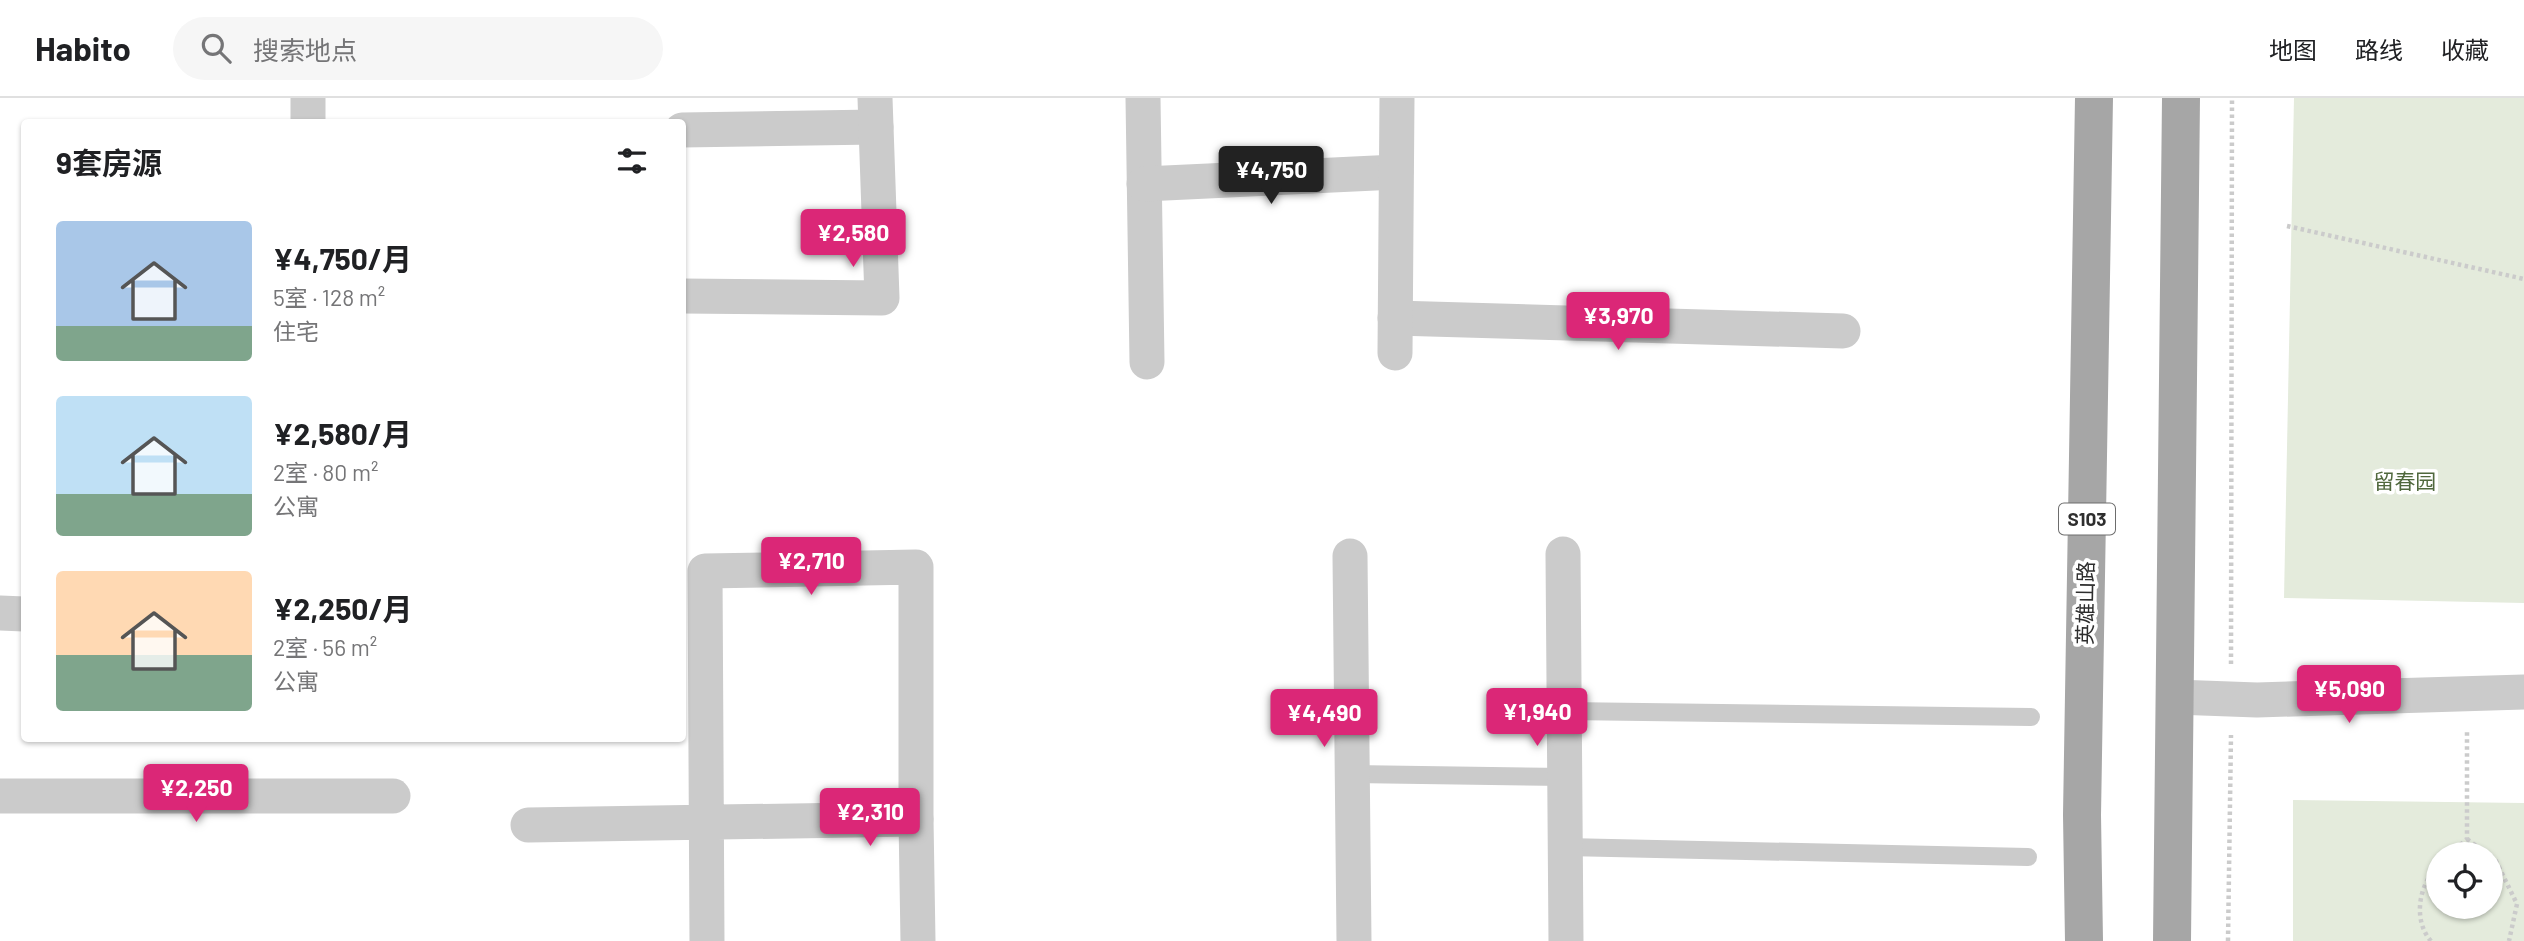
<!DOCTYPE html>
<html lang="zh">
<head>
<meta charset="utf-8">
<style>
	body { margin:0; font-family:Barlow,"Noto Sans SC",sans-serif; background:#f6f6f6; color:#202124; height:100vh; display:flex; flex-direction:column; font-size:26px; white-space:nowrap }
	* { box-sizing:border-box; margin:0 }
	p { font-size:23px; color:#757577 }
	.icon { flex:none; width:38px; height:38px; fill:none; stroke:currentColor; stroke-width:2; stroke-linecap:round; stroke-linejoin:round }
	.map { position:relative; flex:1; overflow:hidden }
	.details { position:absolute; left:21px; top:21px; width:665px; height:623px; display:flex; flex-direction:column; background:#fff; border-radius:7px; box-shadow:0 2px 5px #0004 }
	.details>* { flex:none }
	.tools { position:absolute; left:2426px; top:744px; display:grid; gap:14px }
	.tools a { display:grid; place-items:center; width:77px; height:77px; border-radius:50%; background:#fff; box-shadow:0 2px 5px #0004; font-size:35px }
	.price { position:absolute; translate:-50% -60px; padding:0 16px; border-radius:7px; background:#db2777; color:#fff; font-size:23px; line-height:46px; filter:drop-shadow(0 2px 4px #0008) }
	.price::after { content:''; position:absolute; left:50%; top:42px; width:21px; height:16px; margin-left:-10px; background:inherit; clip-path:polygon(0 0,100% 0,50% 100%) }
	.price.current { background:#222; color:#fff }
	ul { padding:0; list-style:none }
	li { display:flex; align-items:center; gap:21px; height:175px; padding:0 35px }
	li span { display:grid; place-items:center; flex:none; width:196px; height:140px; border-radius:7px; color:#555 }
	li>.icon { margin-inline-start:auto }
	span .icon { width:84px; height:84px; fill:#fffc; stroke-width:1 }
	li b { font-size:30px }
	h2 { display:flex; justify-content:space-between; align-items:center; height:84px; padding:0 35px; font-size:30px }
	header { display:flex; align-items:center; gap:42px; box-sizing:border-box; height:98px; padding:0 35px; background:#fff; border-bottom:2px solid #e0e0e0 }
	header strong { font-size:33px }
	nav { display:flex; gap:38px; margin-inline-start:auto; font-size:24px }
	.search { width:490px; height:63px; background:#f6f6f6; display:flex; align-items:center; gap:18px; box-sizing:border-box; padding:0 24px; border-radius:38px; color:#757577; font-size:26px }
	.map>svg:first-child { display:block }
</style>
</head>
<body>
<header>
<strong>Habito</strong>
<div class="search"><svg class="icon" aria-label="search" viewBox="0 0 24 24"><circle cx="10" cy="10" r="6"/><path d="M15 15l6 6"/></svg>搜索地点</div>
<nav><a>地图</a><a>路线</a><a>收藏</a></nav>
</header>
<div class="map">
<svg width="2524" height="843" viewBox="0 0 2524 843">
	<rect width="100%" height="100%" fill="#fff"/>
	<g fill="#e4ebdc" fill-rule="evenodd">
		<polygon points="2294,0 2524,0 2524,505 2284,500"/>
		<path d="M 2293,702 L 2524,705 L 2524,843 L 2293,843 ZM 2438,756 L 2490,756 L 2490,808 L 2438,808 Z"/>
	</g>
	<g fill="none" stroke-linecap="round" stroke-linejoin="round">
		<g stroke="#cbcbcb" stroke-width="4.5" stroke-dasharray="3.5 3.5" stroke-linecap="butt">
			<polyline points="2287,128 2524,181"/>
			<polyline points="2231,566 2232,0"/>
			<polyline points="2467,741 2487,756"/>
			<polyline points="2450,756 2467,741 2467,632"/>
			<polyline points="2490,758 2495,761 2517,806 2509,843"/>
			<polyline points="2228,843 2231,637"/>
			<path d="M 2431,843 C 2413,823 2418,787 2438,768"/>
		</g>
		<g stroke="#cbcbcb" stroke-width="18">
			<polyline points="1565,613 2031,619"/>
			<polyline points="1352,676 1566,679"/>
			<polyline points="1566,749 2028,759"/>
		</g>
		<g stroke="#cbcbcb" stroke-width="35">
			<polyline points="308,0 308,24"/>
			<polyline points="1143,0 1147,264"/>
			<polyline points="682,32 876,29"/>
			<polyline points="1144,86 1396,74"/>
			<polyline points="682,198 882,200 875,0"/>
			<polyline points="1395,220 1843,233"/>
			<polyline points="1395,255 1397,0"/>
			<polyline points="1563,456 1566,843"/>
			<polyline points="1350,458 1354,843"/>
			<polyline points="0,515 24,516"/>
			<polyline points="2175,599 2257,602 2524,594"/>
			<polyline points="0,698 393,698"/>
			<polyline points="916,721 918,843"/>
			<polyline points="528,727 916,721 916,469 705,473 707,843"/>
		</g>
		<g stroke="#a6a6a6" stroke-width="38">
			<polyline points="2084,843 2082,717 2094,0"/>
			<polyline points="2172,843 2181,0"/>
		</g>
	</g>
	<g text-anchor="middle" stroke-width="7" stroke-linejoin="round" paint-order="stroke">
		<rect fill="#fff" stroke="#6d6d6d" stroke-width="2" x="2059" y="405.5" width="56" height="31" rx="5"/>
		<g font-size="19" font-weight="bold" fill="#2e2e2e">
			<text x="2087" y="428">S103</text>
		</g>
		<g font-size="21" fill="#50683d" stroke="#fff">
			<text x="2405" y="391">留春园</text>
		</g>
		<g font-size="21" fill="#2e2e2e" stroke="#fff">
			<text transform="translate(2086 505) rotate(-89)" y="7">英雄山路</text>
		</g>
	</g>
</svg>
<div class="tools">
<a><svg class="icon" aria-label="locate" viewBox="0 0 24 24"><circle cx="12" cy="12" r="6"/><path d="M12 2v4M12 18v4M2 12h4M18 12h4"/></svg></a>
</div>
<b class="price current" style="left:1271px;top:108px">¥4,750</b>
<b class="price" style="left:853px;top:171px">¥2,580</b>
<b class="price" style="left:1618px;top:254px">¥3,970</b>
<b class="price" style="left:811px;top:499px">¥2,710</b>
<b class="price" style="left:2349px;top:627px">¥5,090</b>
<b class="price" style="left:1537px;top:650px">¥1,940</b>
<b class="price" style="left:1324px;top:651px">¥4,490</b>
<b class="price" style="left:196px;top:726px">¥2,250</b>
<b class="price" style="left:870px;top:750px">¥2,310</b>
<section class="details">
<h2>9套房源<svg class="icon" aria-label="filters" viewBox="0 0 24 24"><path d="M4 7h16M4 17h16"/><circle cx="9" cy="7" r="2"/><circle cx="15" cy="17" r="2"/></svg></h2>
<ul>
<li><span style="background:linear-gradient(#a9c7e8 75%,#7fa58c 0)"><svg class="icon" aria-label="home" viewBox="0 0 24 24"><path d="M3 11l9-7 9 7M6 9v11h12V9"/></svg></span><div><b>¥4,750/月</b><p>5室 · 128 m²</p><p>住宅</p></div></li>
<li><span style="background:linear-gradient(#bfe0f5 70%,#7fa58c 0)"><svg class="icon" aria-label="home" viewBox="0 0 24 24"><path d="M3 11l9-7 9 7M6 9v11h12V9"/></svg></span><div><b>¥2,580/月</b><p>2室 · 80 m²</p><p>公寓</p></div></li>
<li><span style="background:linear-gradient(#ffd9b3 60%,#7fa58c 0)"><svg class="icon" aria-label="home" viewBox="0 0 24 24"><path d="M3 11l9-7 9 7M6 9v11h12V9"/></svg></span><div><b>¥2,250/月</b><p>2室 · 56 m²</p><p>公寓</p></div></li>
</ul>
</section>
</div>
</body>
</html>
